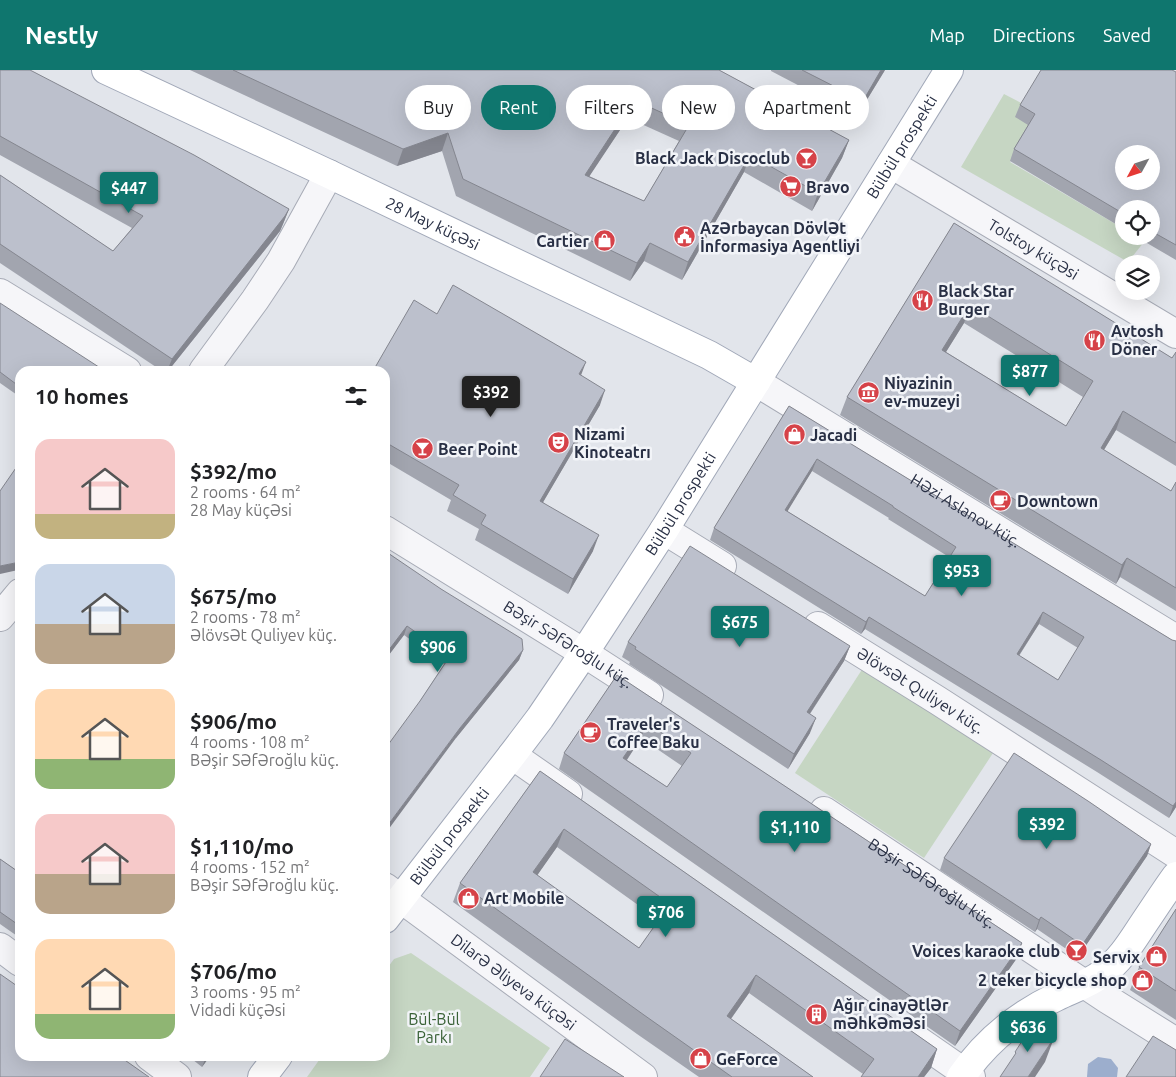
<!DOCTYPE html>
<html lang="en">
<head>
<meta charset="utf-8">
<style>
	body { margin:0; font-family:Ubuntu,sans-serif; background:#f6f6f6; color:#202124; height:100vh; display:flex; flex-direction:column; font-size:19px; white-space:nowrap }
	* { box-sizing:border-box; margin:0 }
	p { font-size:16px; color:#757577 }
	.icon { flex:none; width:28px; height:28px; fill:none; stroke:currentColor; stroke-width:2; stroke-linecap:round; stroke-linejoin:round }
	.map { position:relative; flex:1; overflow:hidden }
	.details { position:absolute; left:15px; top:296px; width:375px; height:695px; display:flex; flex-direction:column; background:#fff; border-radius:15px; box-shadow:0 5px 20px #0002 }
	.details>* { flex:none }
	.banner { position:absolute; left:405px; top:15px; width:475px; height:45px; display:flex; gap:10px }
	.needle { width:32px; rotate:230deg }
	.tools { position:absolute; left:1115px; top:75px; display:grid; gap:10px }
	.tools a { display:grid; place-items:center; width:45px; height:45px; border-radius:50%; background:#fff; box-shadow:0 5px 20px #0002; font-size:25px }
	.price { position:absolute; translate:-50% -42px; padding:0 11px; border-radius:5px; background:#0f766e; color:#fff; font-size:16px; line-height:32px; filter:drop-shadow(0 1px 2px #0008) }
	.price::after { content:''; position:absolute; left:50%; top:30px; width:15px; height:11px; margin-left:-8px; background:inherit; clip-path:polygon(0 0,100% 0,50% 100%) }
	.price.selected { background:#222; color:#fff }
	ul { padding:0; list-style:none }
	li { display:flex; align-items:center; gap:15px; height:125px; padding:0 20px }
	li span { display:grid; place-items:center; flex:none; width:140px; height:100px; border-radius:15px; color:#555 }
	li>.icon { margin-inline-start:auto }
	span .icon { width:60px; height:60px; fill:#fffc; stroke-width:1 }
	li b { font-size:21px }
	h2 { display:flex; justify-content:space-between; align-items:center; height:60px; padding:0 20px; font-size:21px }
	.chip { padding:0 18px; border-radius:22px; background:#fff; box-shadow:0 5px 20px #0002; font-size:18px; line-height:45px }
	.chip.selected { background:#0f766e; color:#fff }
	header { display:flex; align-items:center; gap:30px; box-sizing:border-box; height:70px; padding:0 25px; background:#0f766e; color:#fff }
	header strong { font-size:24px }
	nav { display:flex; gap:28px; margin-inline-start:auto; font-size:18px }
	.map>svg:first-child { display:block }
</style>
</head>
<body>
<header>
<strong>Nestly</strong>
<nav><a>Map</a><a>Directions</a><a>Saved</a></nav>
</header>
<div class="map">
<svg width="1176" height="1007" viewBox="0 0 1176 1007">
	<rect width="100%" height="100%" fill="#e2e5eb"/>
	<g fill="#c6d6c3">
		<polygon points="1004,24 1023,34 1030,57 1010,92 1124,159 1124,166 1135,166 1144,172 1128,192 961,97"/>
		<polygon points="863,598 993,683 924,788 795,703"/>
		<polygon points="411,883 550,978 530,1007 307,1007 322,986 385,986 385,901 394,889"/>
	</g>
	<polygon fill="#9caecd" points="1098,987 1111,989 1118,998 1117,1007 1087,1007 1088,994"/>
	<g fill="none" stroke-linecap="round" stroke-linejoin="round">
		<defs>
			<g id="minor">
				<path id="s1" d="M 891,94 L 1176,264"/>
				<polyline points="0,223 127,301"/>
				<polyline points="203,301 255,230 281,191 329,104"/>
				<path id="s2" d="M 756,312 L 1176,569"/>
				<path id="s3" d="M 385,460 L 584,583 L 649,625"/>
				<polyline points="664,460 722,496"/>
				<polyline points="0,547 20,523"/>
				<path id="s4" d="M 818,556 L 937,630 L 1176,784"/>
				<polyline points="512,685 568,724"/>
				<path id="s5" d="M 824,741 L 1107,929 L 1176,972"/>
				<path id="s6" d="M 385,817 L 643,1007"/>
				<polyline points="0,877 20,892"/>
				<polyline points="906,962 971,1007"/>
				<polyline points="149,986 177,1007"/>
			</g>
			<g id="major">
				<path id="s7" d="M 106,0 L 329,104 L 709,285 L 756,312"/>
				<path id="s8" d="M 385,849 L 512,685 L 540,648 L 584,583 L 664,460 L 949,0"/>
				<polyline points="262,1007 278,986"/>
				<path d="M 961,1007 C 985,972 1018,945 1056,927 C 1072,919 1089,914 1103,903 C 1121,890 1132,871 1144,853 C 1155,837 1165,821 1176,806"/>
			</g>
		</defs>
		<use href="#minor" stroke="#a7abb6" stroke-width="30"/>
		<use href="#major" stroke="#a1a8b8" stroke-width="30"/>
		<use href="#minor" stroke="#f6f6f9" stroke-width="28"/>
		<use href="#major" stroke="#fff" stroke-width="28"/>
	</g>
	<g fill="#a2a5af" fill-rule="evenodd">
		<polygon points="0,0 289,139 283,154 280,161 168,301 162,301 0,193 0,105 113,181 132,158 0,85"/>
		<path d="M 190,0 L 719,0 L 849,70 L 842,88 L 812,141 L 744,102 L 682,210 L 644,191 L 630,211 L 456,126 L 442,81 L 397,96 ZM 628,48 L 679,71 L 644,131 L 589,106 Z"/>
		<polygon points="771,0 885,0 857,46 771,1"/>
		<polygon points="1176,2 1176,190 1135,166 1151,166 1151,139 1124,139 1124,159 1010,91 1014,79 1028,55 1015,47 1020,35"/>
		<path d="M 954,153 L 1172,288 L 1176,282 L 1176,396 L 1116,360 L 1104,380 L 1171,421 L 1176,412 L 1176,541 L 1120,507 L 1116,514 L 840,345 L 847,327 ZM 964,253 L 1083,327 L 1066,356 L 946,282 Z"/>
		<polygon points="0,233 20,301 20,327 0,313"/>
		<polygon points="437,244 581,306 600,335 543,432 593,481 568,524 475,470 479,459 447,441 451,430 385,391 385,301"/>
		<path d="M 789,336 L 1172,570 L 1176,737 L 1169,748 L 1097,702 L 865,559 L 861,564 L 710,470 L 714,458 ZM 812,401 L 889,448 L 888,449 L 949,487 L 925,526 L 787,441 ZM 1039,554 L 1078,578 L 1058,610 L 1019,586 Z"/>
		<polygon points="385,481 523,580 519,590 456,668 420,631 444,594 404,565 385,590"/>
		<polygon points="628,572 850,576 844,591 810,644 810,663 788,699 629,594 630,592 622,587"/>
		<path d="M 617,605 L 1022,873 L 1017,888 L 955,976 L 559,699 L 564,683 ZM 641,668 L 682,696 L 667,717 L 627,690 Z"/>
		<path d="M 540,701 L 937,979 L 931,998 L 924,1007 L 861,1007 L 863,1004 L 749,923 L 731,949 L 813,1007 L 699,1007 L 637,964 L 453,832 L 460,813 ZM 557,777 L 659,850 L 639,878 L 537,805 Z"/>
		<polygon points="1151,774 1147,786 1078,887 1037,859 1035,862 940,800 944,788"/>
		<polygon points="0,789 20,803 20,868 0,854"/>
		<polygon points="1176,839 1176,950 1130,920 1139,897"/>
		<polygon points="188,986 210,986 202,997"/>
	</g>
	<g fill="#84868f">
		<polygon points="881,0 885,0 857,46 863,31"/>
		<polygon points="634,30 628,48 579,122 585,105"/>
		<polygon points="448,63 442,81 397,96 403,79"/>
		<polygon points="849,70 842,88 812,141 818,123"/>
		<polygon points="750,85 744,102 682,210 688,192"/>
		<polygon points="289,139 283,154 280,161 168,301 167,301 172,289"/>
		<polygon points="650,173 644,191 630,211 637,193"/>
		<polygon points="970,235 964,253 936,298 942,280"/>
		<polygon points="586,292 580,308 579,304"/>
		<polygon points="605,320 600,335 535,446 540,431"/>
		<polygon points="1123,341 1116,360 1094,396 1101,378"/>
		<polygon points="817,389 812,401 781,452 785,440"/>
		<polygon points="599,465 593,481 568,524 573,509"/>
		<polygon points="1127,488 1120,507 1116,514 1122,495"/>
		<polygon points="20,492 20,497 18,500 0,504 0,496"/>
		<polygon points="1043,542 1039,554 1012,596 1017,584"/>
		<polygon points="869,547 865,559 861,564 866,552"/>
		<polygon points="407,556 404,565 385,590 385,585"/>
		<polygon points="850,576 844,591 801,657 807,642"/>
		<polygon points="523,580 519,590 456,668 385,764 385,759 460,658"/>
		<polygon points="816,648 810,663 788,699 794,684"/>
		<polygon points="647,653 641,668 618,703 623,688"/>
		<polygon points="1176,732 1176,737 1169,748 1173,736"/>
		<polygon points="564,759 557,777 527,820 533,802"/>
		<polygon points="1151,774 1147,786 1078,887 1082,875"/>
		<polygon points="1041,847 1037,859 1035,862 1039,850"/>
		<polygon points="1022,873 1017,888 955,976 960,961"/>
		<polygon points="756,905 749,923 720,964 727,946"/>
		<polygon points="1054,968 1045,992 1035,1007 1028,1007"/>
		<polygon points="937,979 931,998 924,1007 918,1007"/>
		<polygon points="207,986 210,986 202,997 206,987"/>
	</g>
	<g fill="#bcc0cc" stroke="#84868f" fill-rule="evenodd">
		<polygon points="0,0 30,0 194,85 289,139 285,146 172,289 0,174 0,105 113,181 143,146 0,66"/>
		<path d="M 233,0 L 719,0 L 849,70 L 818,123 L 750,85 L 688,192 L 650,173 L 637,193 L 463,109 L 448,63 L 403,79 ZM 634,30 L 689,55 L 644,131 L 585,105 Z"/>
		<polygon points="802,0 881,0 863,31"/>
		<path d="M 1041,0 L 1172,0 L 1176,2 L 1176,175 L 1151,161 L 1151,139 L 1124,139 L 1124,144 L 1014,79 L 1035,44 L 1020,35 ZM 1124,84 L 1151,84 L 1151,111 L 1124,111 Z"/>
		<path d="M 954,153 L 1172,288 L 1176,282 L 1176,373 L 1123,341 L 1101,378 L 1171,421 L 1176,412 L 1176,518 L 1127,488 L 1122,495 L 847,327 ZM 970,235 L 1093,311 L 1066,356 L 942,280 Z"/>
		<polygon points="453,215 586,292 579,304 605,320 540,431 599,465 573,509 481,454 486,445 453,425 459,415 385,372 385,337 387,333 385,332 385,301 373,301 414,230 437,244"/>
		<polygon points="0,233 105,301 20,301 20,317 0,302"/>
		<path d="M 789,336 L 1172,570 L 1176,571 L 1176,732 L 1173,736 L 1101,690 L 869,547 L 866,552 L 714,458 ZM 817,389 L 893,436 L 893,437 L 956,477 L 925,526 L 785,440 ZM 1043,542 L 1084,567 L 1058,610 L 1017,584 Z"/>
		<polygon points="20,392 20,492 0,496 0,421"/>
		<polygon points="690,476 850,576 807,642 816,648 794,684 635,579 636,577 628,572"/>
		<polygon points="385,481 441,519 522,569 523,580 460,658 385,759 385,679 420,631 450,586 407,556 385,585"/>
		<path d="M 617,605 L 1022,873 L 960,961 L 564,683 ZM 647,653 L 691,683 L 667,717 L 623,688 Z"/>
		<polygon points="1014,683 1088,731 1151,774 1082,875 1041,847 1039,850 944,788"/>
		<path d="M 540,701 L 937,979 L 918,1007 L 861,1007 L 874,989 L 756,905 L 727,946 L 813,1007 L 732,1007 L 644,945 L 460,813 ZM 564,759 L 670,834 L 639,878 L 533,802 Z"/>
		<polygon points="0,789 20,803 20,856 0,842"/>
		<polygon points="1176,839 1176,921 1139,897"/>
		<polygon points="0,904 20,918 20,986 119,986 149,1007 0,1007"/>
		<polygon points="1033,954 1054,968 1028,1007 1000,1007 1016,983 1015,982"/>
		<polygon points="1153,966 1176,980 1176,1007 1126,1007"/>
		<polygon points="565,969 624,1007 540,1007"/>
	</g>
	<defs>
		<symbol id="bar-disc" viewBox="-11 -11 22 22"><circle r="9.5" fill="#d64248" stroke="#f2f4f8"/><path d="M-6-5H6L.8 .8V4.5H3.5V6h-7V4.5H-.8V.8Z" fill="#fff"/></symbol>
		<symbol id="supermarket-disc" viewBox="-11 -11 22 22"><circle r="9.5" fill="#d64248" stroke="#f2f4f8"/><path d="M-6-5.5h2.5l.6 2H6L4.5 2H-2.5L-4.4-4H-6ZM-1.5 3.2a1.3 1.3 0 1 0 .1 0ZM3 3.2a1.3 1.3 0 1 0 .1 0Z" fill="#fff"/></symbol>
		<symbol id="civic-disc" viewBox="-11 -11 22 22"><circle r="9.5" fill="#d64248" stroke="#f2f4f8"/><path d="M-.6-6.5H3V-4.5H.6V-3L4-1V1h2V6H-6V1h2V-1L-.6-3ZM-1.2 2.5V6h2.4V2.5Z" fill="#fff"/></symbol>
		<symbol id="shop-disc" viewBox="-11 -11 22 22"><circle r="9.5" fill="#d64248" stroke="#f2f4f8"/><path d="M-5-2.5h2.3a2.7 3.5 0 0 1 5.4 0H5L5.5 6h-11ZM-1.5-2.5h3a1.5 2.3 0 0 0-3 0Z" fill="#fff"/></symbol>
		<symbol id="restaurant-disc" viewBox="-11 -11 22 22"><circle r="9.5" fill="#d64248" stroke="#f2f4f8"/><path d="M-5-6h1v4h1v-4h1v4h1v-4h1v5L-1.5 .5V6h-2V.5L-5-1ZM5-6V6H3V1.5H1.5Q1.5-4 5-6Z" fill="#fff"/></symbol>
		<symbol id="museum-disc" viewBox="-11 -11 22 22"><circle r="9.5" fill="#d64248" stroke="#f2f4f8"/><path d="M0-6L6-3V-2H-6V-3ZM-5-1h2V3h-2ZM-1-1h2V3h-2ZM3-1h2V3H3ZM-6 4H6V6H-6Z" fill="#fff"/></symbol>
		<symbol id="theatre-disc" viewBox="-11 -11 22 22"><circle r="9.5" fill="#d64248" stroke="#f2f4f8"/><path d="M-5-5.5Q0-4 5-5.5V0Q5 5 0 6Q-5 5-5 0ZM-3.3-2.5H-1v1.5H-3.3ZM1-2.5H3.3v1.5H1ZM-2.8 1Q0 5.5 2.8 1Z" fill="#fff"/></symbol>
		<symbol id="cafe-disc" viewBox="-11 -11 22 22"><circle r="9.5" fill="#d64248" stroke="#f2f4f8"/><path d="M-5.5-4.5H6V0H3Q3 3.5 0 3.5H-2.5Q-5.5 3.5-5.5 0ZM3-3.2v2h1.7v-2ZM-6 4.5H4V6H-6Z" fill="#fff"/></symbol>
		<symbol id="building-disc" viewBox="-11 -11 22 22"><circle r="9.5" fill="#d64248" stroke="#f2f4f8"/><path d="M-4-6H4V6H1V3H-1V6H-4ZM-2.5-4.3h1.7v1.8h-1.7ZM.8-4.3h1.7v1.8H.8ZM-2.5-1h1.7V.8h-1.7ZM.8-1h1.7V.8H.8Z" fill="#fff"/></symbol>
	</defs>
	<g fill-rule="evenodd">
		<use href="#bar-disc" x="794" y="76" width="25" height="25"/>
		<use href="#supermarket-disc" x="778" y="104" width="25" height="25"/>
		<use href="#civic-disc" x="672" y="154" width="25" height="25"/>
		<use href="#shop-disc" x="592" y="158" width="25" height="25"/>
		<use href="#restaurant-disc" x="910" y="218" width="25" height="25"/>
		<use href="#restaurant-disc" x="1082" y="258" width="25" height="25"/>
		<use href="#museum-disc" x="856" y="310" width="25" height="25"/>
		<use href="#shop-disc" x="782" y="352" width="25" height="25"/>
		<use href="#theatre-disc" x="546" y="360" width="25" height="25"/>
		<use href="#bar-disc" x="410" y="366" width="25" height="25"/>
		<use href="#cafe-disc" x="988" y="418" width="25" height="25"/>
		<use href="#cafe-disc" x="578" y="650" width="25" height="25"/>
		<use href="#shop-disc" x="456" y="816" width="25" height="25"/>
		<use href="#bar-disc" x="1064" y="868" width="25" height="25"/>
		<use href="#shop-disc" x="1144" y="874" width="25" height="25"/>
		<use href="#shop-disc" x="1130" y="898" width="25" height="25"/>
		<use href="#building-disc" x="804" y="932" width="25" height="25"/>
		<use href="#shop-disc" x="688" y="976" width="25" height="25"/>
	</g>
	<g text-anchor="middle" stroke-width="5" stroke-linejoin="round" paint-order="stroke">
		<g font-size="16" fill="#293045" stroke="#f2f4f8">
			<text dy="6" stroke="none"><textPath href="#s8" startOffset="930">Bülbül prospekti</textPath></text>
			<text dy="6" stroke="none"><textPath href="#s7" startOffset="361">28 May küçəsi</textPath></text>
			<text dy="6" stroke="none"><textPath href="#s1" startOffset="166">Tolstoy küçəsi</textPath></text>
			<text dy="6" stroke="none"><textPath href="#s8" startOffset="510">Bülbül prospekti</textPath></text>
			<text dy="6" stroke="none"><textPath href="#s2" startOffset="246">Həzi Aslanov küç.</textPath></text>
			<text dy="6" stroke="none"><textPath href="#s3" startOffset="216">Bəşir Səfəroğlu küç.</textPath></text>
			<text dy="6" stroke="none"><textPath href="#s4" startOffset="121">Əlövsət Quliyev küç.</textPath></text>
			<text dy="6" stroke="none"><textPath href="#s8" startOffset="105">Bülbül prospekti</textPath></text>
			<text dy="6" stroke="none"><textPath href="#s5" startOffset="130">Bəşir Səfəroğlu küç.</textPath></text>
			<text dy="6" stroke="none"><textPath href="#s6" startOffset="160">Dilarə Əliyeva küçəsi</textPath></text>
		</g>
		<g font-size="16" font-weight="bold" fill="#293045" stroke="#f2f4f8" text-anchor="start">
			<text x="790" y="94" text-anchor="end">Black Jack Discoclub</text>
			<text x="806" y="123">Bravo</text>
			<text x="700" y="164">Azərbaycan Dövlət<tspan x="700" dy="18">İnformasiya Agentliyi</tspan></text>
			<text x="589" y="177" text-anchor="end">Cartier</text>
			<text x="938" y="227">Black Star<tspan x="938" dy="18">Burger</tspan></text>
			<text x="1111" y="267">Avtosh<tspan x="1111" dy="18">Döner</tspan></text>
			<text x="884" y="319">Niyazinin<tspan x="884" dy="18">ev-muzeyi</tspan></text>
			<text x="574" y="370">Nizami<tspan x="574" dy="18">Kinoteatrı</tspan></text>
			<text x="810" y="371">Jacadi</text>
			<text x="438" y="385">Beer Point</text>
			<text x="1017" y="437">Downtown</text>
			<text x="607" y="660">Traveler's<tspan x="607" dy="18">Coffee Baku</tspan></text>
			<text x="484" y="834">Art Mobile</text>
			<text x="1060" y="887" text-anchor="end">Voices karaoke club</text>
			<text x="1140" y="893" text-anchor="end">Servix</text>
			<text x="1127" y="916" text-anchor="end">2 teker bicycle shop</text>
			<text x="833" y="941">Ağır cinayətlər<tspan x="833" dy="18">məhkəməsi</tspan></text>
			<text x="716" y="995">GeForce</text>
		</g>
		<g font-size="16" fill="#396136" stroke="#f2f4f8">
			<text x="434" y="955">Bül-Bül<tspan x="434" dy="18">Parkı</tspan></text>
		</g>
	</g>
</svg>
<div class="tools">
<a><svg class="needle" viewBox="-14 -14 28 28"><path d="M0-13l5 13h-10z" fill="#e53935"/><path d="M0 13l5-13h-10z" fill="#757577"/></svg></a>
<a><svg class="icon" aria-label="locate" viewBox="0 0 24 24"><circle cx="12" cy="12" r="6"/><path d="M12 2v4M12 18v4M2 12h4M18 12h4"/></svg></a>
<a><svg class="icon" aria-label="layers" viewBox="0 0 24 24"><path d="M12 4l9 5-9 5-9-5zM3 14l9 5 9-5"/></svg></a>
</div>
<b class="price" style="left:129px;top:144px">$447</b>
<b class="price" style="left:1030px;top:327px">$877</b>
<b class="price selected" style="left:491px;top:348px">$392</b>
<b class="price" style="left:962px;top:527px">$953</b>
<b class="price" style="left:740px;top:578px">$675</b>
<b class="price" style="left:438px;top:603px">$906</b>
<b class="price" style="left:1047px;top:780px">$392</b>
<b class="price" style="left:795px;top:783px">$1,110</b>
<b class="price" style="left:666px;top:868px">$706</b>
<b class="price" style="left:1028px;top:983px">$636</b>
<div class="banner">
<a class="chip">Buy</a>
<a class="chip selected">Rent</a>
<a class="chip">Filters</a>
<a class="chip">New</a>
<a class="chip">Apartment</a>
</div>
<section class="details">
<h2>10 homes<svg class="icon" aria-label="filters" viewBox="0 0 24 24"><path d="M4 7h16M4 17h16"/><circle cx="9" cy="7" r="2"/><circle cx="15" cy="17" r="2"/></svg></h2>
<ul>
<li><span style="background:linear-gradient(#f6c9c9 75%,#c2b280 0)"><svg class="icon" aria-label="home" viewBox="0 0 24 24"><path d="M3 11l9-7 9 7M6 9v11h12V9"/></svg></span><div><b>$392/mo</b><p>2 rooms · 64 m²</p><p>28 May küçəsi</p></div></li>
<li><span style="background:linear-gradient(#c9d6e8 60%,#b9a48a 0)"><svg class="icon" aria-label="home" viewBox="0 0 24 24"><path d="M3 11l9-7 9 7M6 9v11h12V9"/></svg></span><div><b>$675/mo</b><p>2 rooms · 78 m²</p><p>Əlövsət Quliyev küç.</p></div></li>
<li><span style="background:linear-gradient(#ffd9b3 70%,#8fb573 0)"><svg class="icon" aria-label="home" viewBox="0 0 24 24"><path d="M3 11l9-7 9 7M6 9v11h12V9"/></svg></span><div><b>$906/mo</b><p>4 rooms · 108 m²</p><p>Bəşir Səfəroğlu küç.</p></div></li>
<li><span style="background:linear-gradient(#f6c9c9 60%,#b9a48a 0)"><svg class="icon" aria-label="home" viewBox="0 0 24 24"><path d="M3 11l9-7 9 7M6 9v11h12V9"/></svg></span><div><b>$1,110/mo</b><p>4 rooms · 152 m²</p><p>Bəşir Səfəroğlu küç.</p></div></li>
<li><span style="background:linear-gradient(#ffd9b3 75%,#8fb573 0)"><svg class="icon" aria-label="home" viewBox="0 0 24 24"><path d="M3 11l9-7 9 7M6 9v11h12V9"/></svg></span><div><b>$706/mo</b><p>3 rooms · 95 m²</p><p>Vidadi küçəsi</p></div></li>
</ul>
</section>
</div>
</body>
</html>
